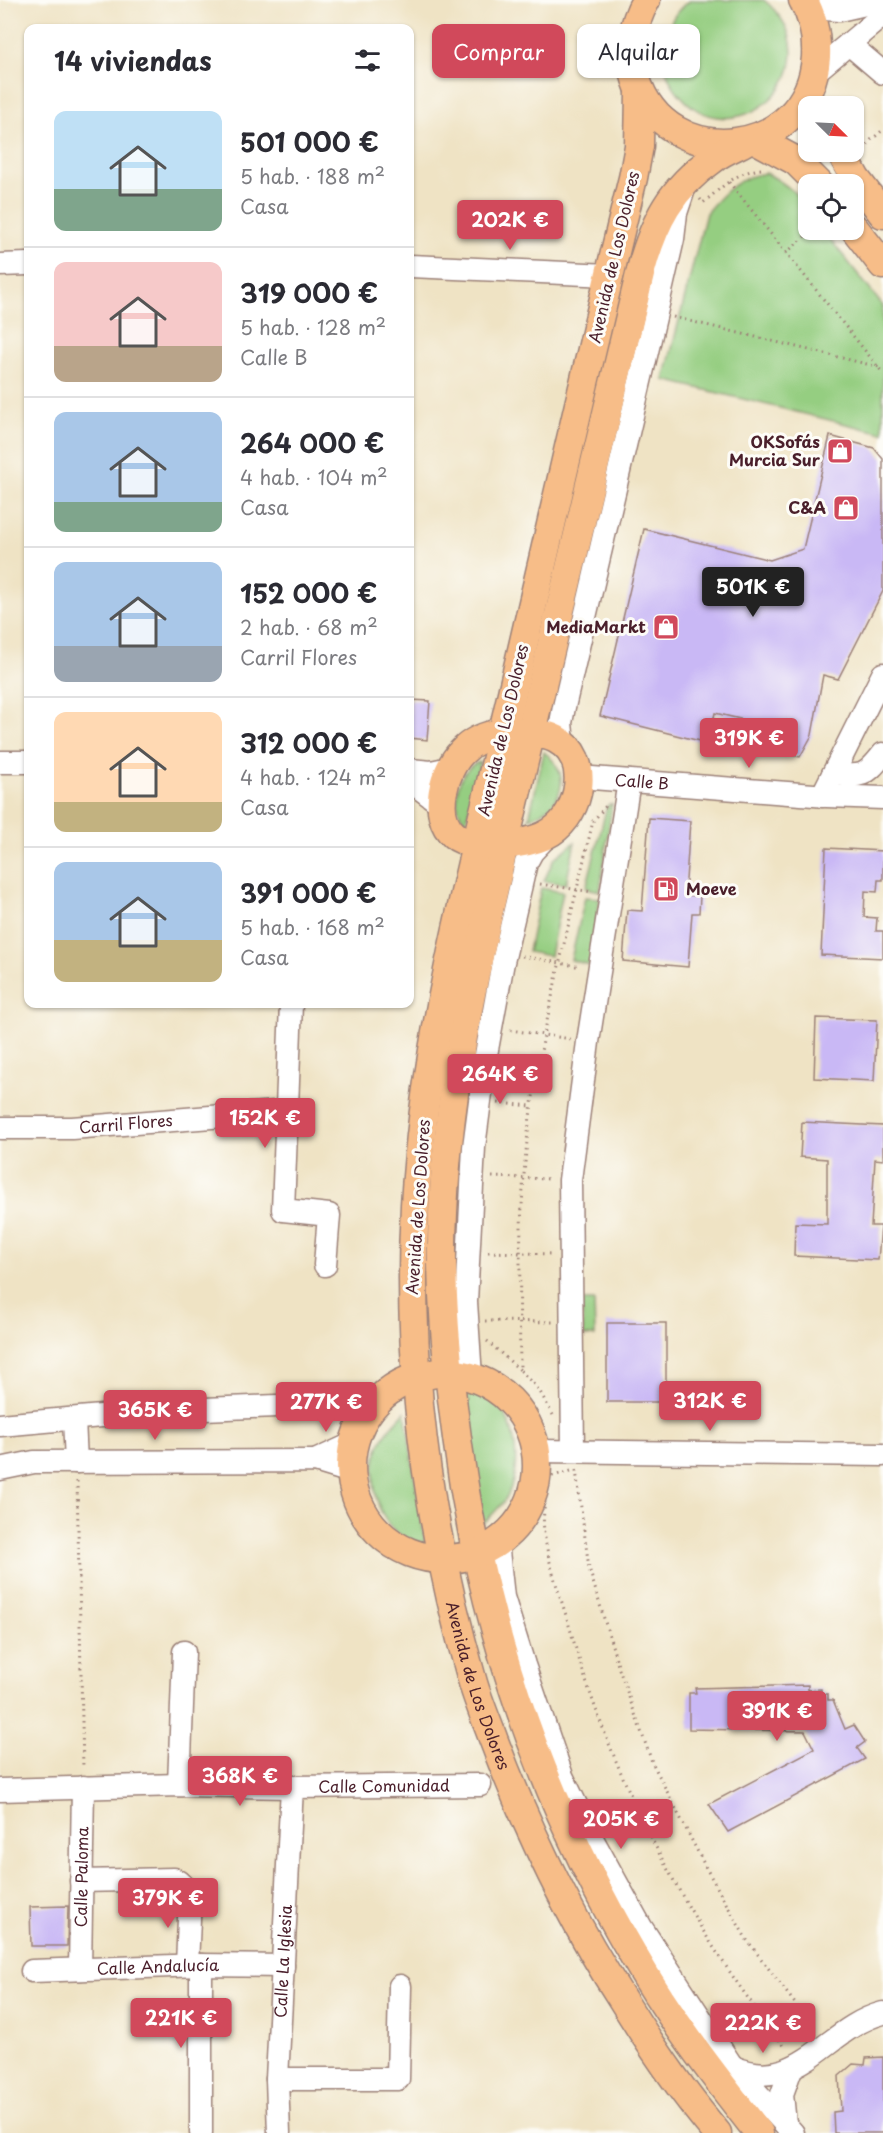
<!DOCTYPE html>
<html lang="es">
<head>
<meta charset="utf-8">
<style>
	body { margin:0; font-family:"Playpen Sans",sans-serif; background:#f2f2f3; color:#2b2b33; height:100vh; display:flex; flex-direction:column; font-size:22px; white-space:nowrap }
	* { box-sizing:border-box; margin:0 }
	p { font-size:20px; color:#7c7c81 }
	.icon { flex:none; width:33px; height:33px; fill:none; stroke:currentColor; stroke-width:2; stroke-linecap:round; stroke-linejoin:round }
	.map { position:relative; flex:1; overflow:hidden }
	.panel { position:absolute; left:24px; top:24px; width:390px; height:984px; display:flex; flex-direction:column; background:#fff; border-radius:12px; box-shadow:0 2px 4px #0004 }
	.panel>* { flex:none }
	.guide { position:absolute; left:432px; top:24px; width:360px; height:54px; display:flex; gap:12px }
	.needle { width:39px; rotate:114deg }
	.fabs { position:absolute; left:798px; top:96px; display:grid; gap:12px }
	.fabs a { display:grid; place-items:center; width:66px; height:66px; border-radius:12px; background:#fff; box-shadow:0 2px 4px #0004; font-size:30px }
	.price { position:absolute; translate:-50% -51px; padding:0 14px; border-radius:6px; background:#d1495b; color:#fff; font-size:20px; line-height:39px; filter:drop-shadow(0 2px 3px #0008) }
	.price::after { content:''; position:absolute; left:50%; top:36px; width:18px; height:14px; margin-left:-9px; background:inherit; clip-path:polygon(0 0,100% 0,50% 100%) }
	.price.on { background:#222; color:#fff }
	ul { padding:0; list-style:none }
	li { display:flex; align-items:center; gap:18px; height:150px; padding:0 30px }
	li+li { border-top:2px solid #e1e1e2 }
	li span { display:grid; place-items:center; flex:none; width:168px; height:120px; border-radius:12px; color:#555 }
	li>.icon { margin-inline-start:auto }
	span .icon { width:72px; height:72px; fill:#fffc; stroke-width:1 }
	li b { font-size:26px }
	h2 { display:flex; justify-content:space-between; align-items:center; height:72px; padding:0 30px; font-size:26px }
	.chip { padding:0 21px; border-radius:12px; background:#fff; box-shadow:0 2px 4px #0004; font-size:21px; line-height:54px }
	.chip.on { background:#d1495b; color:#fff }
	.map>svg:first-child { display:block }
</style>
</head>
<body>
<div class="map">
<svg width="883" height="2133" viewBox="0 0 883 2133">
	<rect width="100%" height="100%" fill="#fdfcf7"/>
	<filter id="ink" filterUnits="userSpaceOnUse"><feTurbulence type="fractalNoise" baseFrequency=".0167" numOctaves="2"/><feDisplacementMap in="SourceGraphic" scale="12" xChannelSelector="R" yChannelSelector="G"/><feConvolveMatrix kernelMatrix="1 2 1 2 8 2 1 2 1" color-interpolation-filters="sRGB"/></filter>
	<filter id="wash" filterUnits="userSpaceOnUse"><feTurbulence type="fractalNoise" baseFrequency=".008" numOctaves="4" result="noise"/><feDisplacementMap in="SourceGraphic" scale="24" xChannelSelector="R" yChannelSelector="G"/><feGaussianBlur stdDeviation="1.35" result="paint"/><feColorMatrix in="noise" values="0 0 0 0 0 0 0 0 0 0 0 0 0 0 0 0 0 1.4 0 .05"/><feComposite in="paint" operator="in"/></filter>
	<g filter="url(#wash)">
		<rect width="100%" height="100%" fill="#efe3c4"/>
		<g fill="#95ce81" stroke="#707656" stroke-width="1.5">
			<path d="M 691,0 L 764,0 C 842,65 737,161 681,96 C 670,84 664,71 664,55 C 664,34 672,11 691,0 Z"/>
			<path d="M 766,173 C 781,181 800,194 807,210 C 810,215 808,224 808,230 L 823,230 L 883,306 L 883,433 L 664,380 L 706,213 C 724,191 738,177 766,173 Z"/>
			<path d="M 544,752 C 574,775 562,808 529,818 Z"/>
			<path d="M 480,762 L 466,822 C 449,807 457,767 480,762 Z"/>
			<polygon points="612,804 600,891 586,888 607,806"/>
			<polygon points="575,842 566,884 544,881 554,859"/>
			<polygon points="541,888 563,892 550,956 528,952"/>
			<polygon points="585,897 600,898 590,965 571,960"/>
			<polygon points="582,1301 594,1301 595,1336 583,1336"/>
			<path d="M 464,1388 C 510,1389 524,1451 511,1487 C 506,1503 494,1512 483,1524 Z"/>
			<path d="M 405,1412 L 425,1542 C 381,1543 367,1487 377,1453 C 381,1436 394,1424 405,1412 Z"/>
		</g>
		<g id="blocks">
			<g fill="#c9b8f5">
				<polygon points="830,436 874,448 883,459 883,591 838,679 823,675 812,735 800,757 756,748 761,724 715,713 708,743 600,716 644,529 770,560 803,549"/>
				<polygon points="410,700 430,701 427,740 410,738"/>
				<polygon points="649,818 690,821 685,895 700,896 699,913 692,913 688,967 623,961 627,910 642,911"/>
				<polygon points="826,848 883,851 883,880 878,880 877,892 865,891 864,917 877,918 876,931 883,931 883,958 821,955"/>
				<polygon points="816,1018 877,1020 874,1081 814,1078"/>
				<polygon points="802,1122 883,1126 883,1160 875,1159 871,1226 881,1226 878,1260 794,1256 795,1223 827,1224 827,1159 800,1157"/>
				<rect x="607" y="1323" width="59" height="79"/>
				<polygon points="808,1685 808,1690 821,1689 821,1694 828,1694 828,1700 833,1700 845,1729 854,1725 865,1742 857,1748 865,1759 728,1832 709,1804 814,1749 805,1731 689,1729 689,1693 696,1693 695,1688"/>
				<polygon points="68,1906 67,1946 31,1946 30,1907"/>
				<polygon points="883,2057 883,2133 834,2133 833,2112 841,2111 839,2076 853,2064 865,2065 866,2058"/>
			</g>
		</g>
	</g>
	<g filter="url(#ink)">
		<use href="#blocks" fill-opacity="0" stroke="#9c8178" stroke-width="1.5"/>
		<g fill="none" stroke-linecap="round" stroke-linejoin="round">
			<defs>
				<g id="minor">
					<polyline points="808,8 839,10 883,0"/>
					<polyline points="849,44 883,73"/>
					<polyline points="815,72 883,15"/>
					<polyline points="0,265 28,264"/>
					<polyline points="410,266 609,275"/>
					<polyline points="563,743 561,723 564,707 656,313 673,239 676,213 683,192"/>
					<polyline points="0,762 28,762"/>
					<polyline points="410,770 431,772 450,768"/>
					<path d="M 833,774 C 862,777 865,777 883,754"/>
					<path id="s1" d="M 579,777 L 827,796 L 883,798"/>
					<polyline points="410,781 442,805"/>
					<polyline points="822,796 883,674"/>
					<polyline points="291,1004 283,1210 329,1215 325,1265"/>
					<path id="s2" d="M 0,1128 L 72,1128 L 287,1111"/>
					<polyline points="471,1377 466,1302 474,1147 486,1055 503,962 526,863 532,852 551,832"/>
					<polyline points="74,1419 76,1462"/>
					<polyline points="0,1425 158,1411 324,1404"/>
					<polyline points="536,1451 883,1455"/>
					<polyline points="573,1451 570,1180 588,1042 629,781"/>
					<polyline points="315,1461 354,1443"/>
					<polyline points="0,1469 34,1462 315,1461 351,1472"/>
					<polyline points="497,1542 503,1597 524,1665 562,1776 594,1842 641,1927 730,2063 793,2133"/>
					<polyline points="179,1785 184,1652"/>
					<path id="s3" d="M 0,1790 L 179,1785 L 292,1787 L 480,1785"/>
					<path d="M 81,1881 L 174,1879 C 182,1883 186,1888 190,1896 L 187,1965"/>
					<path id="s4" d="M 80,1969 L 83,1787"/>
					<path id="s5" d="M 32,1971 L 201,1965 L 283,1966"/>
					<path d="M 733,2067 C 799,2095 825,2028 883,2013"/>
					<polyline points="277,2079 398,2079 400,1986"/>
					<polyline points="785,2124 782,2094 791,2069"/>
					<polyline points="201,2133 201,1965"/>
					<path id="s6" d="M 279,2133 L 277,2079 L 292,1787"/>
				</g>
				<g id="major">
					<path d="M 646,0 C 632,24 628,53 636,79 C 667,175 809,159 816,57 C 817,37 813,17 803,0"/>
					<path id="s7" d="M 640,91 L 639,146 L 633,178 C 587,365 545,553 501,740 C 465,893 424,1047 415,1205 C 406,1366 428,1528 473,1683 C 479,1703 487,1722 494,1741 C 528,1831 570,1918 622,1999 C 651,2046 681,2091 717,2133"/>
					<polyline points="755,139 796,161 819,184"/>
					<path d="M 742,143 C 732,148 721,152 713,159 C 671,188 654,222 641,270 C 601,439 561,608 520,778 C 486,921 449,1065 443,1213 C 439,1289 447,1363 457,1438 C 481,1622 540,1796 634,1956 C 670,2019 714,2076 759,2133"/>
					<polyline points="841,152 856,179 883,214"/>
					<polyline points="854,228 883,265"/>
					<path d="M 502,733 C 520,733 541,731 556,739 C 592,758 581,813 551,832 C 531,845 499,846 475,843 C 469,842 460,840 454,835 C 431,815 444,770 462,752 C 473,740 487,735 502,733 Z"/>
					<circle cx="444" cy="1466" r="93"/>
				</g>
			</defs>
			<use href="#minor" stroke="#9c8178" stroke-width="25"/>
			<use href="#major" stroke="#9c8178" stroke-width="31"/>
			<g stroke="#9c8178" stroke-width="3" stroke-dasharray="1.5 4.5" stroke-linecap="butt">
				<polyline points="864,150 871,140 883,130"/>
				<polyline points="729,182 883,373"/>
				<path d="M 700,199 L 703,203 C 721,188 738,170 763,169"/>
				<polyline points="802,200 808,208"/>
				<polyline points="786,253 812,230"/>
				<polyline points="673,317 879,367"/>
				<polyline points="540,884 593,892"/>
				<polyline points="522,956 581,967"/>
				<polyline points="510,1030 571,1039"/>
				<polyline points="498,1103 532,1106"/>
				<polyline points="492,1177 551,1179"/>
				<polyline points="488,1252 553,1254"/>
				<polyline points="485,1321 554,1322"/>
				<polyline points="487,1341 520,1370"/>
				<path d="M 553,1415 L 539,1390 L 520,1370 C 519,1288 519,1206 529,1124 C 543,1022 570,921 593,821 L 606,806"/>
				<polyline points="576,1470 589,1568 619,1669 652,1762 706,1868 747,1940 815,2030"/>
				<path d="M 571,1471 L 549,1477 C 546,1495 542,1514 544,1531 C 548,1565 562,1600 571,1632 C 614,1783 688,1926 786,2048"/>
				<polyline points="77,1481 83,1769"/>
			</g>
			<use href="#minor" stroke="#fff" stroke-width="22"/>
			<use href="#major" stroke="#f7bd88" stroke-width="28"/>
		</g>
	</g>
	<defs>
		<symbol id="shop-square" viewBox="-11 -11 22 22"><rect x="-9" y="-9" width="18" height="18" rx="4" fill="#d1495b" stroke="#fdfcf7"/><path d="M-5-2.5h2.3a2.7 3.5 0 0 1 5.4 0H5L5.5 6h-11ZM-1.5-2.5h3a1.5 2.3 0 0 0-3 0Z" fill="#fff"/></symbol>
		<symbol id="fuel-square" viewBox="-11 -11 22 22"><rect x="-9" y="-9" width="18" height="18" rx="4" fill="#d1495b" stroke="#fdfcf7"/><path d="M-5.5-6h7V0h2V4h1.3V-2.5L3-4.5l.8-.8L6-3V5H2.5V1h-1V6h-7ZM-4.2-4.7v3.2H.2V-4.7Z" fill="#fff"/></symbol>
	</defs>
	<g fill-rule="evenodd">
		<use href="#shop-square" x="825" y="436" width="30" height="30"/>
		<use href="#shop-square" x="831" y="493" width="30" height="30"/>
		<use href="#shop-square" x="651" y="612" width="30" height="30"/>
		<use href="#fuel-square" x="651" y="874" width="30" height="30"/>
	</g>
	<g text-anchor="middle" stroke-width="6" stroke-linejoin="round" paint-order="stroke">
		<g font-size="16" fill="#4a1f2b" stroke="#fdfcf7">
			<text transform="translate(614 257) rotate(-77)" y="6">Avenida de Los Dolores</text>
			<text transform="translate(503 730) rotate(-77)" y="6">Avenida de Los Dolores</text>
			<text dy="6" stroke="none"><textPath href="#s1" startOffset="63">Calle B</textPath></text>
			<text dy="6" stroke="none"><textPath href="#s2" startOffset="126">Carril Flores</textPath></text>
			<text transform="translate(418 1207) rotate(-86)" y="6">Avenida de Los Dolores</text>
			<text dy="6" stroke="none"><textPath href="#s7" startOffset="1626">Avenida de Los Dolores</textPath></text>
			<text dy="6" stroke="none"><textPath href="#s3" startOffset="384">Calle Comunidad</textPath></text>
			<text dy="6" stroke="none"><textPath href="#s4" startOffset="92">Calle Paloma</textPath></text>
			<text dy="6" stroke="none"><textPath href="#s6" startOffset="172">Calle La Iglesia</textPath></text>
			<text dy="6" stroke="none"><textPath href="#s5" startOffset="126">Calle Andalucía</textPath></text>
		</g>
		<g font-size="16" font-weight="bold" fill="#4a1f2b" stroke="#fdfcf7" text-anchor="end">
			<text x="820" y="448">OKSofás<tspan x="820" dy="18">Murcia Sur</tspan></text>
			<text x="826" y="514">C&amp;A</text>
			<text x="646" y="633">MediaMarkt</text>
			<text x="686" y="895" text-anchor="start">Moeve</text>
		</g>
	</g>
</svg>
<div class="fabs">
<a><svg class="needle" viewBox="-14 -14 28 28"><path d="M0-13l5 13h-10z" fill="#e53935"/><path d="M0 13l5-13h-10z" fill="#7c7c81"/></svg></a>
<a><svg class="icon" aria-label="locate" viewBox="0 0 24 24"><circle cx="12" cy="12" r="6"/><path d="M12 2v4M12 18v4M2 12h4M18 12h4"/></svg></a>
</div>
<b class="price" style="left:510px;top:251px">202K €</b>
<b class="price on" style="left:753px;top:618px">501K €</b>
<b class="price" style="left:749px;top:769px">319K €</b>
<b class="price" style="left:500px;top:1105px">264K €</b>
<b class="price" style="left:265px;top:1149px">152K €</b>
<b class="price" style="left:710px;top:1432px">312K €</b>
<b class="price" style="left:326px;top:1433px">277K €</b>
<b class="price" style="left:155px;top:1441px">365K €</b>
<b class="price" style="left:777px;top:1742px">391K €</b>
<b class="price" style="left:240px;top:1807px">368K €</b>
<b class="price" style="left:621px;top:1850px">205K €</b>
<b class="price" style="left:168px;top:1929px">379K €</b>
<b class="price" style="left:181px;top:2049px">221K €</b>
<b class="price" style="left:763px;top:2054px">222K €</b>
<div class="guide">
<a class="chip on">Comprar</a>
<a class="chip">Alquilar</a>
</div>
<section class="panel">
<h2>14 viviendas<svg class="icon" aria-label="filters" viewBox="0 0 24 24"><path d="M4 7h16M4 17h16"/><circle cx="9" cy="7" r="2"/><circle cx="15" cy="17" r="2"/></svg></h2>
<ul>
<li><span style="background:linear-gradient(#bfe0f5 65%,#7fa58c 0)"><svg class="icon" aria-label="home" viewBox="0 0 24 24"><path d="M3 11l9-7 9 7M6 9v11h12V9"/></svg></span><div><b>501 000 €</b><p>5 hab. · 188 m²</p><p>Casa</p></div></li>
<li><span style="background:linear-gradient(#f6c9c9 70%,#b9a48a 0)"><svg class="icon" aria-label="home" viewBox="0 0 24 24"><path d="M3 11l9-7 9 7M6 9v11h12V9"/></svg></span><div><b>319 000 €</b><p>5 hab. · 128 m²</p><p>Calle B</p></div></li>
<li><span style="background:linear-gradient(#a9c7e8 75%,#7fa58c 0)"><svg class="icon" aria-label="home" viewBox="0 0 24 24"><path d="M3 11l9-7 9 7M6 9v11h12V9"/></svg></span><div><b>264 000 €</b><p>4 hab. · 104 m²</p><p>Casa</p></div></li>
<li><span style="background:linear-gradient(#a9c7e8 70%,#9aa5b1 0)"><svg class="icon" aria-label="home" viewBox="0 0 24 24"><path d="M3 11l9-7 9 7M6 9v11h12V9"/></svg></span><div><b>152 000 €</b><p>2 hab. · 68 m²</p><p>Carril Flores</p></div></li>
<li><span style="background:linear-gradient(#ffd9b3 75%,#c2b280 0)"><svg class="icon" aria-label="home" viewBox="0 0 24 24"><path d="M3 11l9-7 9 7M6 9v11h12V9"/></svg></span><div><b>312 000 €</b><p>4 hab. · 124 m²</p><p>Casa</p></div></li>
<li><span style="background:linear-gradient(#a9c7e8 65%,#c2b280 0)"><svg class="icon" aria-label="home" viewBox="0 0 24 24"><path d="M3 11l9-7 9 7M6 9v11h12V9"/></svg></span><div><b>391 000 €</b><p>5 hab. · 168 m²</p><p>Casa</p></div></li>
</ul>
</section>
</div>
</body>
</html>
